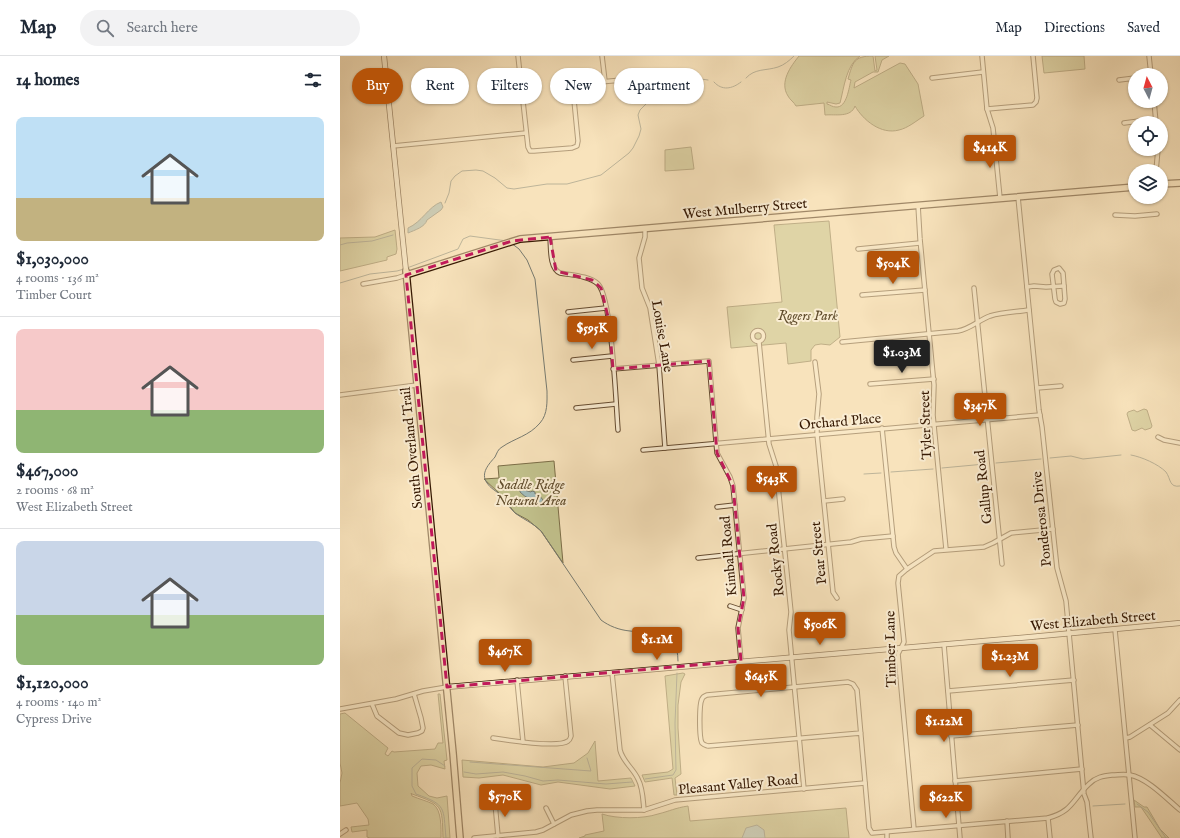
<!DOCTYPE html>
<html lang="en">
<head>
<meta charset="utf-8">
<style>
	body { margin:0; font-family:"IM FELL English",serif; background:#f2f2f3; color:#1f2937; height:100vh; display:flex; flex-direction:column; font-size:15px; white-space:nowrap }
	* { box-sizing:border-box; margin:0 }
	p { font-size:13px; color:#747a83 }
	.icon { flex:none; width:22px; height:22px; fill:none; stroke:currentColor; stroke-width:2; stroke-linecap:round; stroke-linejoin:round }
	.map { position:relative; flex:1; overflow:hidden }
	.details { display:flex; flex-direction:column; background:#fff; width:340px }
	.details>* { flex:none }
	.top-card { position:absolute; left:12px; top:12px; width:380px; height:36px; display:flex; gap:8px }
	.needle { width:26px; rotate:354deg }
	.controls { position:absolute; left:788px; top:12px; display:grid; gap:8px }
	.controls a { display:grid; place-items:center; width:40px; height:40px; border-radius:50%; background:#fff; box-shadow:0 1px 3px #0004; font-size:20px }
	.price { position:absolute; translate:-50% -34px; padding:0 9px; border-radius:4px; background:#b45309; color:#fff; font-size:13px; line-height:26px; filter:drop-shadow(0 1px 2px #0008) }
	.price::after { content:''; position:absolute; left:50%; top:24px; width:12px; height:9px; margin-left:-6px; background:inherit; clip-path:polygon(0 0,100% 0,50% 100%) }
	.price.selected { background:#222; color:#fff }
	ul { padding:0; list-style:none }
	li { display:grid; align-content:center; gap:8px; height:212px; padding:0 16px }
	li+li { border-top:1px solid #e0e1e3 }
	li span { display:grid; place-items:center; height:124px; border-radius:8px; color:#555 }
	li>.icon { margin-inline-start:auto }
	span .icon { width:72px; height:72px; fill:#fffc; stroke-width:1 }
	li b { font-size:17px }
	h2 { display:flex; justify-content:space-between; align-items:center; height:48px; padding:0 16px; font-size:17px }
	.chip { padding:0 14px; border-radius:18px; background:#fff; box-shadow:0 1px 3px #0004; font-size:14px; line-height:36px }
	.chip.selected { background:#b45309; color:#fff }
	header { display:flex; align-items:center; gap:24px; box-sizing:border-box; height:56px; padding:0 20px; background:#fff; border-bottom:1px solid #e0e1e3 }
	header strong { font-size:19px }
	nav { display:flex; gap:22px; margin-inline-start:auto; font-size:14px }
	.search { width:280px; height:36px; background:#f2f2f3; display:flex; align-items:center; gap:10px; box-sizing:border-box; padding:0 14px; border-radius:22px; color:#747a83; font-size:15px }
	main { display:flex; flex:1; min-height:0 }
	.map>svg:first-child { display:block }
</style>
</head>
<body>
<header>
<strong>Map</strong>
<div class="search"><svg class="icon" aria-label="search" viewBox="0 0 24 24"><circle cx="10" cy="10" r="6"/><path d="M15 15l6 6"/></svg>Search here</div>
<nav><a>Map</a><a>Directions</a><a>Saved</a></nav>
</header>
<main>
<section class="details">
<h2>14 homes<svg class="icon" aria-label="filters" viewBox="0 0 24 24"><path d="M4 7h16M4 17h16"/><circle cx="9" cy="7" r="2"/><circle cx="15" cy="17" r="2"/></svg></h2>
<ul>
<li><span style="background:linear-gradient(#bfe0f5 65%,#c2b280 0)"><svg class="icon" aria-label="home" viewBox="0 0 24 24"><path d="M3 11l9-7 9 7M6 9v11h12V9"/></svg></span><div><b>$1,030,000</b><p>4 rooms · 136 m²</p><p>Timber Court</p></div></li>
<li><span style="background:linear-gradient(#f6c9c9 65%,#8fb573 0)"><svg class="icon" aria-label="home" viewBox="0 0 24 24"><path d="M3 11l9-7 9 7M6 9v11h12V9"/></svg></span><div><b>$467,000</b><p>2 rooms · 68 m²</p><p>West Elizabeth Street</p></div></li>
<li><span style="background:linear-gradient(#c9d6e8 60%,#8fb573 0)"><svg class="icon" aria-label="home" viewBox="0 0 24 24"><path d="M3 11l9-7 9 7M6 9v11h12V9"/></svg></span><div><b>$1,120,000</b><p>4 rooms · 140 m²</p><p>Cypress Drive</p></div></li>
</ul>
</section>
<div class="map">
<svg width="840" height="782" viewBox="0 0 840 782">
	<rect width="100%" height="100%" fill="#f8e3bc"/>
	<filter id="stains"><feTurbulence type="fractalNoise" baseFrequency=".005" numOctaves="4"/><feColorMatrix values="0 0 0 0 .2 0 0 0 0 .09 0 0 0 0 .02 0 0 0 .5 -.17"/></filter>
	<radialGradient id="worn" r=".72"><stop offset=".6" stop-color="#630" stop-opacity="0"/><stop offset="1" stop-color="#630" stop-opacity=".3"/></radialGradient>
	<g fill="#c2c28d" stroke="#7c6e48">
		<path d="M 459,0 L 520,0 C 506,9 504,32 500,47 L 496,48 L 487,46 L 487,48 C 491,49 492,51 496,51 C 507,52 509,31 511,24 L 508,23 C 513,6 514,0 533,0 L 535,15 L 537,14 L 535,0 L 549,0 L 542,4 L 538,16 L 533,16 L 515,26 L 514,32 L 560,7 L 565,8 L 578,28 L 584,60 C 576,65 568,72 559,74 C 541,79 523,64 515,50 C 511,62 495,58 485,59 L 484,47 L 456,50 C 454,46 450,44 448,40 C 439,26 451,10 459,0 Z"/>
		<polygon points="702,0 744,0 745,13 704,17"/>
		<polygon points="351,91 354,113 325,115 325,94"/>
		<polygon points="489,165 500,281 490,289 481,288 475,289 471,294 471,305 448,308 446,287 391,292 387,251 442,246 434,169"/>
		<polygon points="55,174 57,193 56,198 47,201 47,204 0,215 0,182 35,181"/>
		<polygon points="804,353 807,354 812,370 811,372 805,374 802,372 795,375 792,374 787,358 788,356 794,354 797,356"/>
		<polygon points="214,405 223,507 201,475 188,464 175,457 161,439 144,423 159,422 158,410"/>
		<polygon points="343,617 345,618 341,626 338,649 338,672 341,718 335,722 337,739 334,739 332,722 305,726 302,719 328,716 333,713 325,620"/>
		<path d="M 98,638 L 100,638 L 107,704 L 104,705 L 105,713 L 91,709 L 81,710 L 77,717 L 78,730 L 89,740 L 97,742 L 107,740 L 110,782 L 103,782 C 102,749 103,749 72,738 L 71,737 L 72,740 C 79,743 87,745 93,748 C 102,754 101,773 101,782 L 30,782 L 27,781 L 27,774 L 12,776 L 11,771 L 29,769 L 28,763 L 17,747 L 0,750 L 0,727 L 2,717 L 0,707 L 0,658 L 5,657 L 48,692 L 45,698 L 48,700 L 52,695 L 54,696 L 95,693 L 98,687 L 103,687 Z"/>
		<polygon points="255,685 258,725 291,722 295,730 270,733 218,726 201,729 163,719 139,722 123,721 122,704 203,711 234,707 248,697"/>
		<polygon points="794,744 804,751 807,751 820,773 829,782 822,782 801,751 795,751"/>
		<path d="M 348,750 L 350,765 L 506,752 L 509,782 L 239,782 L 245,780 L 245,779 L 264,775 L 262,758 C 277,763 303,763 318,758 C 330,755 335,752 348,750 Z"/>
	</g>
	<g fill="#a2bcbb" stroke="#777b71">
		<path d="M 101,146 L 103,151 L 101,154 L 87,164 C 85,171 75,174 68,177 L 68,172 C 82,166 88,151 101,146 Z"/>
		<path d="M 180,433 L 191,436 L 192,435 L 195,436 L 195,438 L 199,439 L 203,444 L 201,447 L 197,449 C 193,443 185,442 180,436 Z"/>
		<polygon points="417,769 424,774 425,782 402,782 406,772"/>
	</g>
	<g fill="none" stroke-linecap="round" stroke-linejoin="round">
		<g stroke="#777b71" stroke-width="1">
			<path d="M 406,22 C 415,12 426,15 438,11 C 444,9 449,5 454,0"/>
			<polyline points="348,24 361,23 368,24"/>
			<path d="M 374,26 C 382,35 392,33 401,26"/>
			<polyline points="311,45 321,36 340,27"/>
			<polyline points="105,147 109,137 111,125 115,120 122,115 136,114 143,115 155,122 167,132 174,133 207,128 227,128 261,119 289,97 293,92 299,80 301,73 298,59 300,54 306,48"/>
			<path d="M 171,187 L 179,193 L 187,204 L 195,223 L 207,335 C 207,345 208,358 200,367 C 189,380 175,382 162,391 C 158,393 157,397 155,401 C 149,408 140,417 147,427 C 150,432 156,435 161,439 C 166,443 168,451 174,456 C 182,463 192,466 201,475 L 261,564 C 269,570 279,574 290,575 C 313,578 338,572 338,605"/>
			<polyline points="0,189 7,187 32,185 53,179"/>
			<polyline points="67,212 118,193 123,183 130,180 167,185"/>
			<polyline points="0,227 30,218 57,215 64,213"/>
			<path d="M 791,399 C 802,401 818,408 826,416 C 831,423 829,432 840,430"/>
			<polyline points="710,402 731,400 743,403 781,399"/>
			<polyline points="656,407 701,403"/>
			<polyline points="602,412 645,408"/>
			<polyline points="551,416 593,413"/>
			<polyline points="524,418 541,417"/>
			<polyline points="130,706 251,715 247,702"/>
			<path d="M 105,710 L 96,704 L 82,703 L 72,712 L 72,730 L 76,738 C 107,749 103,751 106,782"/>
			<polyline points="124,716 136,718 163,716 185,720 203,725 218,724 266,728 292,726"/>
			<polyline points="305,723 333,719 336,714 335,667 337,617"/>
			<polyline points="797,748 808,756 826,782"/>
			<polyline points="753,750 785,748"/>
		</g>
		<defs>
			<g id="minor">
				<polyline points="178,0 188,91 190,95 194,95 232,92 237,90 238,85 233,34 234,30 238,28 315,21"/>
				<polyline points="262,0 265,25"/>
				<polyline points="642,0 647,53 653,72 660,142"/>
				<polyline points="809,0 811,19"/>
				<polyline points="592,22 643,16"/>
				<polyline points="779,24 795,22"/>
				<polyline points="814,45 816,67"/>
				<polyline points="647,53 693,49 696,46 697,42 693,0"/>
				<polyline points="784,67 815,63"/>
				<polyline points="53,90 186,77"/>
				<polyline points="816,115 818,93"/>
				<polyline points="678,141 699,354 702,371 717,512 726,545 744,738 747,746 751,782"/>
				<polyline points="578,149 580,183 594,329 593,359 606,493"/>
				<polyline points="775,159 795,160 817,158"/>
				<polyline points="305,173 305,181 299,202 302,232 310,252 319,309 325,392"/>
				<path d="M 210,181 C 211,191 209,212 220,217 C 231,219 250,220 258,228 C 272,242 276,349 278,374"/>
				<polyline points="518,193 580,187"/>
				<polygon points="719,212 723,217 725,243 724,247 720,248 716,246 715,243 712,218 714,214"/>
				<polyline points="23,228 57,222 66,219"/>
				<polyline points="687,231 694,230 706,231 724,230"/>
				<polyline points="634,232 662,508"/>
				<polyline points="522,239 585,234"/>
				<polyline points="228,256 266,252"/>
				<circle cx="418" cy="280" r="5.5"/>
				<polyline points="419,286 429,388 436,410 451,556 449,574 464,733"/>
				<path d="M 502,286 L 618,275 C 630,273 639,264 650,260 C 663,256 676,256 689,254"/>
				<polyline points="233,304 272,300"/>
				<polyline points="475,306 479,338 477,361 477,378 493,536 497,542"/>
				<polyline points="273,313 369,305 377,397 390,421 393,430 404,542 398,572 401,605"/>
				<polyline points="530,328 594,323"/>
				<polyline points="697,332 721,330"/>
				<polyline points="0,339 77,329"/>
				<polyline points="236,352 276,348"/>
				<polyline points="542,372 554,491 556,497 567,513"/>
				<polyline points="818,381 824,384 840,387"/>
				<polyline points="303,394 700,359"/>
				<polyline points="484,445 503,443"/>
				<polyline points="377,451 395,449"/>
				<polyline points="358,502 511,486 521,483 553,480"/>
				<polyline points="390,550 402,554"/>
				<polyline points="775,574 795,782"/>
				<polyline points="604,589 620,782"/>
				<path d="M 272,617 L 280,694 C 283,706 293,712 298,723 C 303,732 303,744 304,754"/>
				<polyline points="177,624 183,686"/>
				<polyline points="608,635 734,624"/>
				<polyline points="32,648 37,660 59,677 68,679 78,677 82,675 83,672 81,662 74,638"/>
				<polyline points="0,653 56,643 83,635 107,631"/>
				<polyline points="810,669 840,694"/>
				<path d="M 521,677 L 368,690 C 365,689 364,689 362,687 C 359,682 359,648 362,643 C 363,640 365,640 367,639 L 508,626 L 513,628 L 517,634 L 529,772 L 532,777 L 708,762 C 733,755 732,744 749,728 C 756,721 763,720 772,719 C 778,719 784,718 790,719 C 807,722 827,743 840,754"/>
				<polyline points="611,680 738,669"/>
				<path d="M 153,682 C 166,684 219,692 228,685 C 230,684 230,683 231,680 L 225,620"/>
				<polyline points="786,682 790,681 828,657 840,644"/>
				<polyline points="615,725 742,713"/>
				<polyline points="155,747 158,780"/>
				<polyline points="206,752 214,768"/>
				<polyline points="708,762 710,782"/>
				<polyline points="667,765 668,782"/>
				<polyline points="574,773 558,598 564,586 558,527 559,520 567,513 594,495 644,491 653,487 671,477 713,473"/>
				<polyline points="547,776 547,782"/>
				<polyline points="0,778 6,774"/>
				<polyline points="134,782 196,776 203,774 231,759 247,755 257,754 304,754 335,744 525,727"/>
			</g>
			<g id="secondary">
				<polyline points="44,0 66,215"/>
				<polyline points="107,631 690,581 840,567"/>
			</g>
			<g id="primary">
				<polyline points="821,128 840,127"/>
				<polyline points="66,215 113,697 120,782"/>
				<polyline points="66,219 180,183 795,131"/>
			</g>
		</defs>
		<use href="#minor" stroke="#664c31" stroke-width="5.5"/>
		<use href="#secondary" stroke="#361903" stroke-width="6"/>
		<use href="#primary" stroke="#361903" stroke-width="8"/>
		<use href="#minor" stroke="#faedd3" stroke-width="3.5"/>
		<use href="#secondary" stroke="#faedd3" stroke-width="4.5"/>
		<use href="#primary" stroke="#f8e3bc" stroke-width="5.5"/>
	</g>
	<path d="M0 0H840V782H0ZM 210,181 L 216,215 L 252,224 L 261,232 L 269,265 L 273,313 L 369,305 L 377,397 L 393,430 L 404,542 L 398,572 L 401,605 L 107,631 L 66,219 L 172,185 Z" fill="#f8e3bc" fill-opacity=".55" fill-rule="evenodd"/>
	<path fill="none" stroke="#c2185b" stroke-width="3" stroke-dasharray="8 5" stroke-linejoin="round" d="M 210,181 L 216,215 L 252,224 L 261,232 L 269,265 L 273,313 L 369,305 L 377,397 L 393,430 L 404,542 L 398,572 L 401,605 L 107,631 L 66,219 L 172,185 Z"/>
	<g text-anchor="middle" stroke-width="4" stroke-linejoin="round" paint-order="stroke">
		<g font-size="14" fill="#361903" stroke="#faedd3">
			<text transform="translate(405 152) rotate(-5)" y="5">West Mulberry Street</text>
			<text transform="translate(323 280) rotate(80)" y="5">Louise Lane</text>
			<text transform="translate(500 365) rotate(-5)" y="5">Orchard Place</text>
			<text transform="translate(585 369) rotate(-92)" y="5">Tyler Street</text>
			<text transform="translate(71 392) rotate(-96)" y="5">South Overland Trail</text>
			<text transform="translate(643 431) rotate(-96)" y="5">Gallup Road</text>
			<text transform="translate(701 463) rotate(-96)" y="5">Ponderosa Drive</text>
			<text transform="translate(478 497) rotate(-96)" y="5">Pear Street</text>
			<text transform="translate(388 500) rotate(-95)" y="5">Kimball Road</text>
			<text transform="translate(435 504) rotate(-96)" y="5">Rocky Road</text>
			<text transform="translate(753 564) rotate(-5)" y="5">West Elizabeth Street</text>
			<text transform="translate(550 593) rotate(-91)" y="5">Timber Lane</text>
			<text transform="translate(398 728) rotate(-5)" y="5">Pleasant Valley Road</text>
		</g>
		<g font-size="14" font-style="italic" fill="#604c2c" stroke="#faedd3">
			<text x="468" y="264">Rogers Park</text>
			<text x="191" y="433">Saddle Ridge<tspan x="191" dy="16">Natural Area</tspan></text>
		</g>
	</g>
	<rect width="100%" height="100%" filter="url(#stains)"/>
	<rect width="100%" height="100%" fill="url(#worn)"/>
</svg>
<div class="controls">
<a><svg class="needle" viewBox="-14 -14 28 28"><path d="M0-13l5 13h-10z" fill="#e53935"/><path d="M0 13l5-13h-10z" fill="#747a83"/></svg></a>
<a><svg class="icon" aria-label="locate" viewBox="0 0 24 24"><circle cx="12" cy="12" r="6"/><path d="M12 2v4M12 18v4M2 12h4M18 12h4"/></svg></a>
<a><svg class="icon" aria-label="layers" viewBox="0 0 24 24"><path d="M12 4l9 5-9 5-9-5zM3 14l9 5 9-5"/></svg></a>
</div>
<b class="price" style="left:650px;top:113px">$414K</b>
<b class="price" style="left:553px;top:229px">$504K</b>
<b class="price" style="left:252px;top:294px">$595K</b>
<b class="price selected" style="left:562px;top:318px">$1.03M</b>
<b class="price" style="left:640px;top:371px">$347K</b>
<b class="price" style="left:432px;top:444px">$543K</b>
<b class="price" style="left:480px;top:590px">$506K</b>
<b class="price" style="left:317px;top:605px">$1.1M</b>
<b class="price" style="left:165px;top:617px">$467K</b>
<b class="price" style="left:670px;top:622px">$1.23M</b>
<b class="price" style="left:421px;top:642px">$645K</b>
<b class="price" style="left:604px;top:687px">$1.12M</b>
<b class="price" style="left:165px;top:762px">$570K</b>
<b class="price" style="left:606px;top:763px">$622K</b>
<div class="top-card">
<a class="chip selected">Buy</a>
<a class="chip">Rent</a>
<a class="chip">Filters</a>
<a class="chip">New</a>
<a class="chip">Apartment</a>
</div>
</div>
</main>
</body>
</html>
